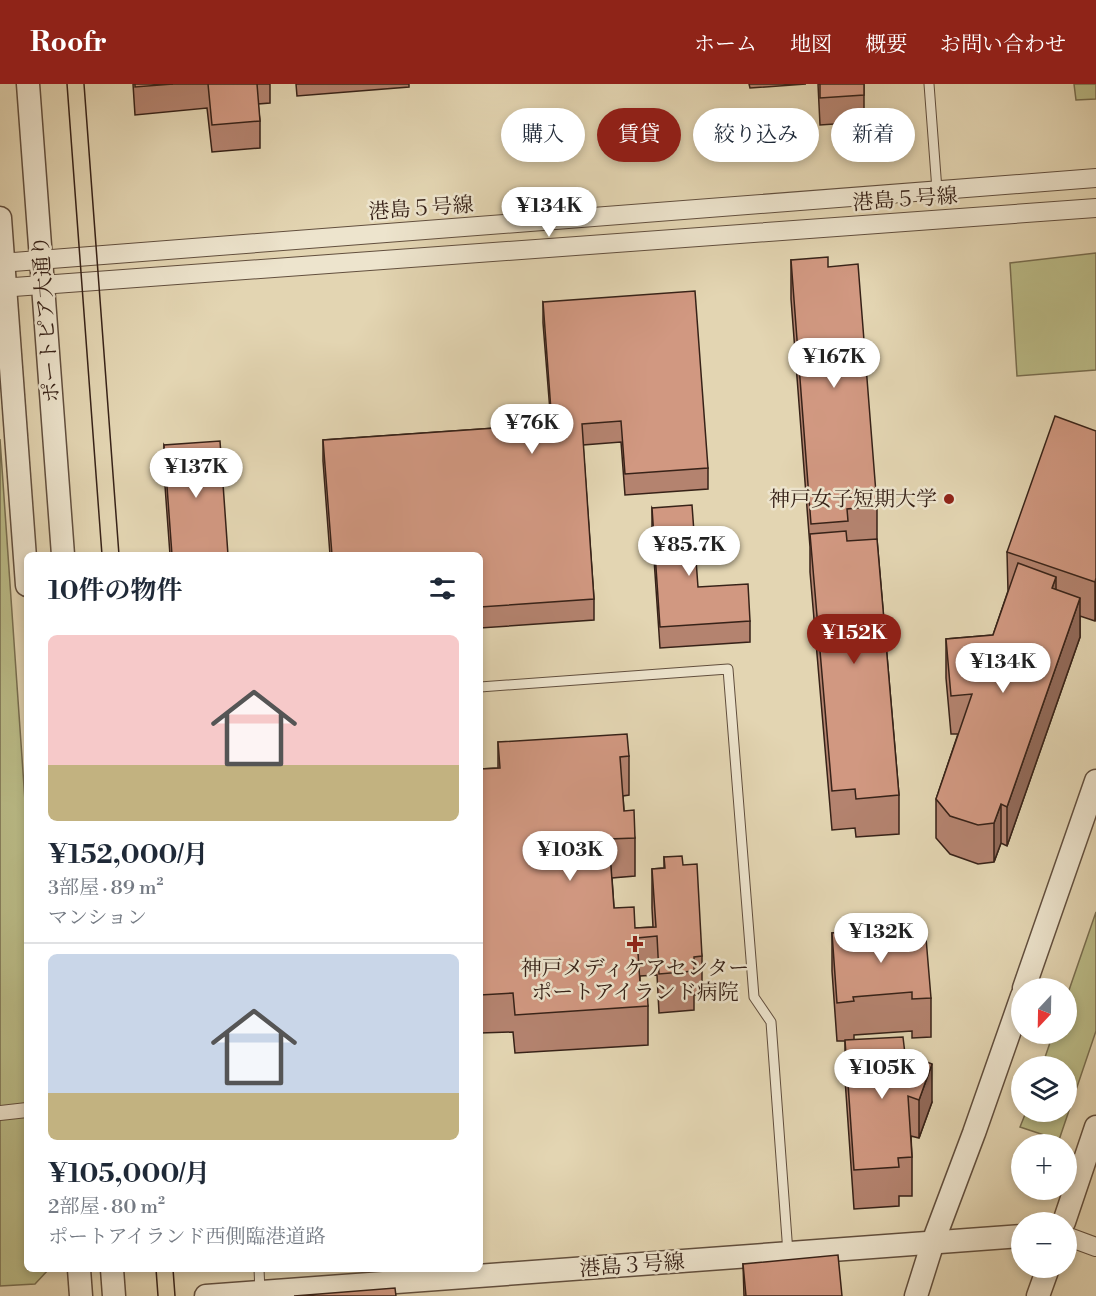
<!DOCTYPE html>
<html lang="ja">
<head>
<meta charset="utf-8">
<style>
	body { margin:0; font-family:"Libre Bodoni","Noto Serif JP",serif; background:#f6f6f7; color:#1f2937; height:100vh; display:flex; flex-direction:column; font-size:22px; white-space:nowrap }
	* { box-sizing:border-box; margin:0 }
	p { font-size:20px; color:#747a83 }
	.icon { flex:none; width:33px; height:33px; fill:none; stroke:currentColor; stroke-width:2; stroke-linecap:round; stroke-linejoin:round }
	.map { position:relative; flex:1; overflow:hidden }
	.details { position:absolute; left:24px; top:468px; width:459px; height:720px; display:flex; flex-direction:column; background:#fff; border-radius:9px; box-shadow:0 3px 9px #0003 }
	.details>* { flex:none }
	.banner { position:absolute; left:501px; top:24px; width:504px; height:54px; display:flex; gap:12px }
	.needle { width:39px; rotate:202deg }
	.buttons { position:absolute; left:1011px; top:894px; display:grid; gap:12px }
	.buttons a { display:grid; place-items:center; width:66px; height:66px; border-radius:50%; background:#fff; box-shadow:0 3px 9px #0003; font-size:30px }
	.price { position:absolute; translate:-50% -51px; padding:0 14px; border-radius:21px; background:#fff; color:#222; font-size:20px; line-height:39px; filter:drop-shadow(0 2px 3px #0008) }
	.price::after { content:''; position:absolute; left:50%; top:36px; width:18px; height:14px; margin-left:-9px; background:inherit; clip-path:polygon(0 0,100% 0,50% 100%) }
	.price.current { background:#8f2418; color:#fff }
	ul { padding:0; list-style:none }
	li { display:grid; align-content:center; gap:12px; height:318px; padding:0 24px }
	li+li { border-top:2px solid #e0e1e3 }
	li span { display:grid; place-items:center; height:186px; border-radius:9px; color:#555 }
	li>.icon { margin-inline-start:auto }
	span .icon { width:108px; height:108px; fill:#fffc; stroke-width:1 }
	li b { font-size:26px }
	h2 { display:flex; justify-content:space-between; align-items:center; height:72px; padding:0 24px; font-size:26px }
	.chip { padding:0 21px; border-radius:27px; background:#fff; box-shadow:0 3px 9px #0003; font-size:21px; line-height:54px }
	.chip.current { background:#8f2418; color:#fff }
	header { display:flex; align-items:center; gap:36px; box-sizing:border-box; height:84px; padding:0 30px; background:#8f2418; color:#fff }
	header strong { font-size:28px }
	nav { display:flex; gap:33px; margin-inline-start:auto; font-size:21px }
	.map>svg:first-child { display:block }
</style>
</head>
<body>
<header>
<strong>Roofr</strong>
<nav><a>ホーム</a><a>地図</a><a>概要</a><a>お問い合わせ</a></nav>
</header>
<div class="map">
<svg width="1096" height="1212" viewBox="0 0 1096 1212">
	<rect width="100%" height="100%" fill="#e3d5b2"/>
	<filter id="stains"><feTurbulence type="fractalNoise" baseFrequency=".00333" numOctaves="4"/><feColorMatrix values="0 0 0 0 .2 0 0 0 0 .09 0 0 0 0 .02 0 0 0 .5 -.17"/></filter>
	<radialGradient id="worn" r=".72"><stop offset=".6" stop-color="#630" stop-opacity="0"/><stop offset="1" stop-color="#630" stop-opacity=".3"/></radialGradient>
	<g fill="#babb87" stroke="#786e50" stroke-width="1.5">
		<polygon points="1074,0 1096,0 1096,15 1076,16"/>
		<polygon points="1096,169 1096,286 1017,292 1010,179"/>
		<polygon points="0,355 27,746 27,1185 49,1185 35,1200 0,1202"/>
		<polygon points="1096,828 1096,947 1059,1056 1020,1043 1026,1028 1066,1028 1066,982 1042,982 1053,950 1066,950 1067,912"/>
	</g>
	<g fill="none" stroke-linecap="round" stroke-linejoin="round">
		<defs>
			<g id="service">
				<polyline points="929,0 937,106"/>
				<polyline points="480,603 728,585 754,913 771,938 788,1169"/>
				<polyline points="259,1185 260,1208"/>
			</g>
			<polyline id="pedestrian" points="0,1029 27,1026"/>
			<g id="minor">
				<polyline points="0,179 1096,94"/>
				<polyline points="0,204 1096,124"/>
				<polyline points="1066,1152 1096,1163"/>
			</g>
			<g id="tertiary">
				<polyline points="28,0 63,471"/>
				<polyline points="0,134 27,501"/>
				<polyline points="1024,904 1096,697"/>
				<polyline points="1064,1138 1096,1043"/>
				<polyline points="79,1185 81,1212"/>
				<polyline points="112,1185 114,1212"/>
				<polyline points="206,1212 1022,1152"/>
				<polyline points="916,1212 933,1158 974,1049 1022,912"/>
				<polyline points="1038,1212 1048,1184"/>
			</g>
		</defs>
		<use href="#service" stroke="#624f3e" stroke-width="11"/>
		<use href="#pedestrian" stroke="#624f3e" stroke-width="16"/>
		<use href="#minor" stroke="#624f3e" stroke-width="20"/>
		<use href="#tertiary" stroke="#624f3e" stroke-width="25"/>
		<use href="#service" stroke="#ede4cd" stroke-width="9"/>
		<use href="#pedestrian" stroke="#ede4cd" stroke-width="14"/>
		<use href="#minor" stroke="#ede4cd" stroke-width="18"/>
		<use href="#tertiary" stroke="#ede4cd" stroke-width="22"/>
		<g stroke="#372218" stroke-width="1.5">
			<polyline points="67,0 102,471"/>
			<polyline points="84,0 119,471"/>
			<polyline points="156,1185 158,1212"/>
			<polyline points="173,1185 175,1212"/>
		</g>
	</g>
	<g fill="#b4836f" stroke="#372218" stroke-width="1.5">
		<polygon points="133,0 270,0 270,19 258,20 260,37 260,64 212,68 207,24 135,31"/>
		<polygon points="296,0 409,0 409,3 297,12"/>
		<polygon points="749,0 806,0 750,4"/>
		<polygon points="818,0 864,0 864,38 820,41"/>
		<polygon points="791,176 828,183 877,422 877,455 899,711 899,750 856,753 855,744 832,746 810,488 810,463 791,215"/>
		<polygon points="543,218 708,384 708,405 625,411 621,358 583,361 594,515 594,536 480,544 480,471 330,471 323,377 323,356 551,340 543,239"/>
		<polygon points="1096,347 1096,533 1095,537 1080,532 1080,553 1007,762 1001,759 994,778 978,780 950,770 936,754 936,715 958,650 951,650 946,594 946,555 993,551 1008,507 1007,468"/>
		<polygon points="164,361 228,471 170,471 164,388"/>
		<polygon points="652,424 698,503 750,537 750,558 660,564 652,445"/>
		<polygon points="498,658 629,672 629,711 623,712 624,727 635,754 635,792 612,794 614,824 635,844 653,843 652,824 652,785 664,784 664,773 683,781 702,872 702,911 694,911 694,926 659,929 657,891 640,892 640,899 648,922 648,961 515,969 513,948 480,949 480,685 498,684"/>
		<polygon points="832,849 848,851 931,914 931,953 912,954 912,947 854,951 854,956 905,970 932,1018 919,1054 911,1052 912,1073 912,1112 899,1112 899,1122 854,1125 845,995 845,957 837,957 832,887"/>
		<polygon points="743,1180 842,1212 744,1212"/>
	</g>
	<g fill="#926a5a" stroke="#372218" stroke-width="1.5">
		<polygon points="1056,493 1056,532 1052,504"/>
		<polygon points="1096,494 1096,533 1095,537 1095,498"/>
		<polygon points="1080,514 1080,553 1007,762 1007,723"/>
		<polygon points="1001,720 1001,759 994,778 994,739"/>
		<polygon points="932,980 932,1018 919,1054 919,1016"/>
	</g>
	<g fill="#d19881" stroke="#372218" stroke-width="1.5">
		<polygon points="135,0 173,0 135,3"/>
		<polygon points="208,0 257,0 260,37 212,41"/>
		<polygon points="820,0 864,0 864,11 820,14"/>
		<polygon points="828,173 828,183 858,180 877,422 847,425 848,437 811,440 791,176"/>
		<polygon points="695,207 708,384 625,390 621,337 582,340 594,515 480,523 480,471 332,471 323,356 552,340 543,218"/>
		<polygon points="1055,332 1096,347 1096,494 1095,498 1007,468"/>
		<polygon points="220,357 228,471 172,471 164,361"/>
		<polygon points="692,421 698,503 748,500 750,537 660,543 652,424"/>
		<polygon points="846,447 847,457 877,455 899,711 856,715 855,705 832,707 810,450"/>
		<polygon points="1018,479 1056,493 1052,504 1080,514 1007,723 1001,720 994,739 978,741 950,732 936,715 972,610 951,612 946,555 993,551"/>
		<polygon points="627,650 629,672 620,673 624,727 634,726 635,754 609,755 614,824 634,823 635,844 656,843 652,785 665,784 664,773 682,772 683,781 697,780 702,872 694,873 694,887 659,890 657,852 637,854 640,899 647,899 648,922 515,931 513,909 480,911 480,685 500,684 498,658"/>
		<polygon points="925,842 931,914 912,915 912,908 853,913 854,917 837,919 832,849 848,847 848,851 910,847 910,843"/>
		<polygon points="903,953 905,970 932,980 919,1016 908,1012 912,1073 898,1074 899,1083 854,1086 845,956"/>
		<polygon points="838,1171 842,1212 746,1212 743,1180"/>
		<polygon points="395,1204 396,1212 294,1212"/>
	</g>
	<g fill="#8f2418" stroke="#ede4cd" stroke-width="2">
		<circle cx="949" cy="415" r="6"/>
		<path d="M632 851h6v6h6v6h-6v6h-6v-6h-6v-6h6z"/>
	</g>
	<g text-anchor="middle" stroke-width="5" stroke-linejoin="round" paint-order="stroke">
		<g font-size="21" fill="#372218" stroke="#ede4cd">
			<text transform="translate(905 115) rotate(-4)" y="7">港島５号線</text>
			<text transform="translate(421 124) rotate(-4)" y="7">港島５号線</text>
			<text transform="translate(46 235) rotate(-94)" y="7">ポートピア大通り</text>
			<text transform="translate(632 1181) rotate(-4)" y="7">港島３号線</text>
		</g>
		<g font-size="21" fill="#372218" stroke="#ede4cd" text-anchor="end">
			<text x="937" y="422">神戸女子短期大学</text>
			<text x="635" y="891" text-anchor="middle">神戸メディケアセンター<tspan x="635" dy="24">ポートアイランド病院</tspan></text>
		</g>
	</g>
	<rect width="100%" height="100%" filter="url(#stains)"/>
	<rect width="100%" height="100%" fill="url(#worn)"/>
</svg>
<div class="buttons">
<a><svg class="needle" viewBox="-14 -14 28 28"><path d="M0-13l5 13h-10z" fill="#e53935"/><path d="M0 13l5-13h-10z" fill="#747a83"/></svg></a>
<a><svg class="icon" aria-label="layers" viewBox="0 0 24 24"><path d="M12 4l9 5-9 5-9-5zM3 14l9 5 9-5"/></svg></a>
<a>+</a>
<a>−</a>
</div>
<b class="price" style="left:549px;top:154px">¥134K</b>
<b class="price" style="left:834px;top:305px">¥167K</b>
<b class="price" style="left:532px;top:371px">¥76K</b>
<b class="price" style="left:196px;top:415px">¥137K</b>
<b class="price" style="left:689px;top:493px">¥85.7K</b>
<b class="price current" style="left:854px;top:581px">¥152K</b>
<b class="price" style="left:1003px;top:610px">¥134K</b>
<b class="price" style="left:570px;top:798px">¥103K</b>
<b class="price" style="left:881px;top:880px">¥132K</b>
<b class="price" style="left:882px;top:1016px">¥105K</b>
<div class="banner">
<a class="chip">購入</a>
<a class="chip current">賃貸</a>
<a class="chip">絞り込み</a>
<a class="chip">新着</a>
</div>
<section class="details">
<h2>10件の物件<svg class="icon" aria-label="filters" viewBox="0 0 24 24"><path d="M4 7h16M4 17h16"/><circle cx="9" cy="7" r="2"/><circle cx="15" cy="17" r="2"/></svg></h2>
<ul>
<li><span style="background:linear-gradient(#f6c9c9 70%,#c2b280 0)"><svg class="icon" aria-label="home" viewBox="0 0 24 24"><path d="M3 11l9-7 9 7M6 9v11h12V9"/></svg></span><div><b>¥152,000/月</b><p>3部屋 · 89 m²</p><p>マンション</p></div></li>
<li><span style="background:linear-gradient(#c9d6e8 75%,#c2b280 0)"><svg class="icon" aria-label="home" viewBox="0 0 24 24"><path d="M3 11l9-7 9 7M6 9v11h12V9"/></svg></span><div><b>¥105,000/月</b><p>2部屋 · 80 m²</p><p>ポートアイランド西側臨港道路</p></div></li>
</ul>
</section>
</div>
</body>
</html>
